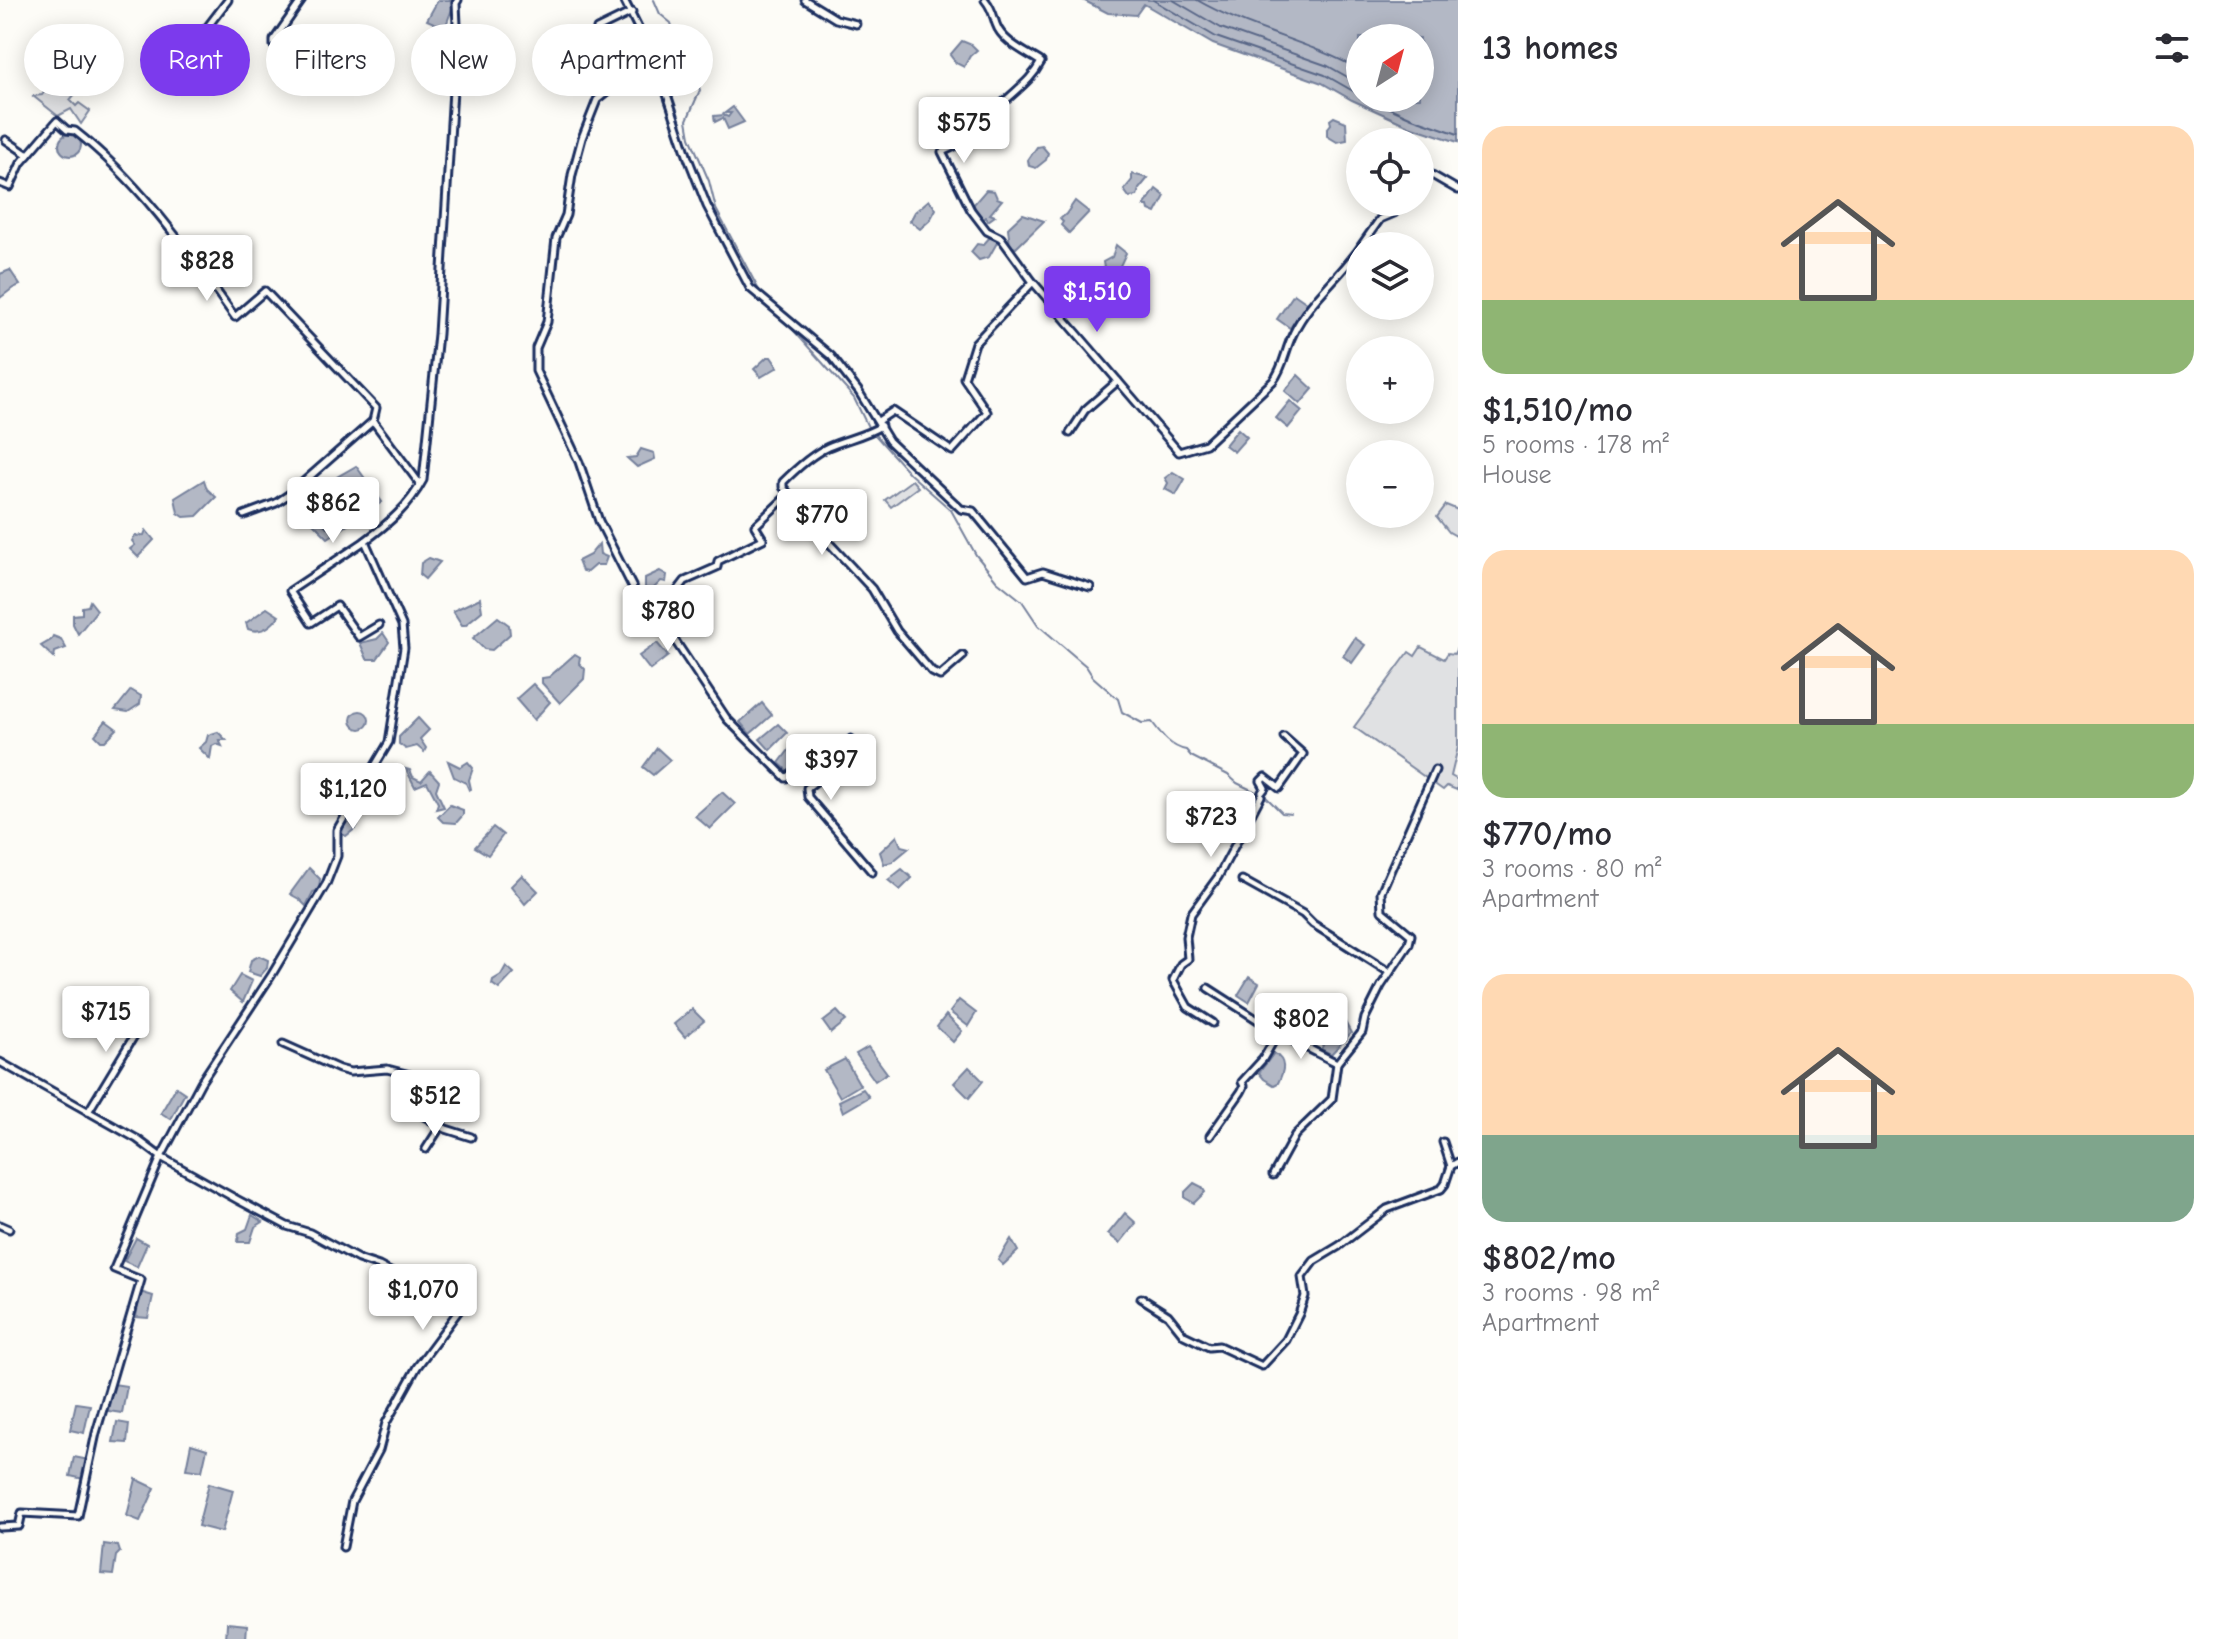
<!DOCTYPE html>
<html lang="en">
<head>
<meta charset="utf-8">
<style>
	body { margin:0; font-family:"Comic Neue",sans-serif; background:#f7f7f7; color:#2b2b33; height:100vh; display:flex; flex-direction:column; font-size:30px; white-space:nowrap }
	* { box-sizing:border-box; margin:0 }
	p { font-size:26px; color:#7c7c81 }
	.icon { flex:none; width:44px; height:44px; fill:none; stroke:currentColor; stroke-width:2; stroke-linecap:round; stroke-linejoin:round }
	.map { position:relative; flex:1; overflow:hidden }
	.panel { display:flex; flex-direction:column; background:#fff; width:760px }
	.panel>* { flex:none }
	.hud { position:absolute; left:24px; top:24px; width:760px; height:72px; display:flex; gap:16px }
	.needle { width:52px; rotate:36deg }
	.fabs { position:absolute; left:1346px; top:24px; display:grid; gap:16px }
	.fabs a { display:grid; place-items:center; width:88px; height:88px; border-radius:50%; background:#fff; box-shadow:0 4px 20px #0003; font-size:40px }
	.price { position:absolute; translate:-50% -68px; padding:0 18px; border-radius:8px; background:#fff; color:#222; font-size:26px; line-height:52px; filter:drop-shadow(0 2px 4px #0008) }
	.price::after { content:''; position:absolute; left:50%; top:48px; width:24px; height:18px; margin-left:-12px; background:inherit; clip-path:polygon(0 0,100% 0,50% 100%) }
	.price.active { background:#7c3aed; color:#fff }
	ul { padding:0; list-style:none }
	li { display:grid; align-content:center; gap:16px; height:424px; padding:0 24px }
	li span { display:grid; place-items:center; height:248px; border-radius:24px; color:#555 }
	li>.icon { margin-inline-start:auto }
	span .icon { width:144px; height:144px; fill:#fffc; stroke-width:1 }
	li b { font-size:34px }
	h2 { display:flex; justify-content:space-between; align-items:center; height:96px; padding:0 24px; font-size:34px }
	.chip { padding:0 28px; border-radius:36px; background:#fff; box-shadow:0 4px 20px #0003; font-size:28px; line-height:72px }
	.chip.active { background:#7c3aed; color:#fff }
	main { display:flex; flex:1; min-height:0 }
	.map>svg:first-child { display:block }
</style>
</head>
<body>
<main>
<div class="map">
<svg width="1458" height="1639" viewBox="0 0 1458 1639">
	<rect width="100%" height="100%" fill="#fdfcf7"/>
	<filter id="ink" filterUnits="userSpaceOnUse"><feTurbulence type="fractalNoise" baseFrequency=".0125" numOctaves="2"/><feDisplacementMap in="SourceGraphic" scale="16" xChannelSelector="R" yChannelSelector="G"/><feConvolveMatrix kernelMatrix="1 2 1 2 8 2 1 2 1" color-interpolation-filters="sRGB"/></filter>
	<g filter="url(#ink)">
		<g fill="#e0e1e3" stroke="#7e88a0" stroke-width="2">
			<polygon points="210,28 217,35 204,55 193,47 199,37 204,36 205,31"/>
			<polygon points="52,59 71,68 74,74 66,86 75,94 70,100 76,106 79,103 90,111 81,124 71,109 58,116 33,96 42,95 45,91 42,87 44,82 37,73"/>
			<polygon points="912,480 918,487 891,507 885,500"/>
			<polygon points="1446,505 1458,510 1458,537 1449,532 1437,517"/>
			<polygon points="1458,646 1458,747 1451,776 1458,780 1457,790 1447,786 1443,790 1354,727 1409,652 1415,656 1421,647 1444,659 1448,653 1454,654"/>
		</g>
		<g fill="#b3b8c5" stroke="#76819c" stroke-width="2" fill-rule="evenodd">
			<polygon points="438,0 451,0 452,9 445,28 427,20"/>
			<path d="M 1083,0 L 1458,0 L 1458,142 L 1409,126 L 1352,100 L 1322,83 L 1213,44 L 1144,4 L 1136,15 L 1108,13 ZM 1360,38 L 1420,38 L 1420,98 L 1360,98 Z"/>
			<polygon points="169,37 175,43 163,61 159,61 155,57"/>
			<polygon points="962,41 972,45 977,50 970,56 964,67 956,63 950,55"/>
			<polygon points="733,107 744,122 728,129 723,118 715,122 714,116 724,115 728,117 731,113 725,113"/>
			<polygon points="1334,117 1346,122 1347,140 1337,142 1327,136 1327,129 1331,124 1330,120"/>
			<circle cx="70" cy="145" r="11"/>
			<polygon points="1042,146 1048,153 1046,160 1036,168 1029,166 1028,160 1037,147"/>
			<polygon points="1132,174 1148,178 1139,189 1137,196 1129,197 1124,190 1132,180"/>
			<polygon points="1156,189 1165,196 1156,213 1149,210 1148,206 1144,206"/>
			<polygon points="986,190 994,191 997,198 1002,200 990,214 995,216 988,221 986,217 983,220 973,205"/>
			<polygon points="929,200 936,209 930,220 920,229 910,221 915,212"/>
			<polygon points="1075,201 1089,212 1069,233 1061,225 1063,222 1060,219 1066,214"/>
			<polygon points="1023,214 1044,221 1016,248 1010,246 1008,228"/>
			<polygon points="990,237 998,241 989,257 979,260 971,252 977,244 983,245"/>
			<polygon points="1116,245 1126,253 1120,266 1112,273 1104,268 1103,262 1112,257"/>
			<polygon points="10,270 20,285 13,288 0,298 0,274"/>
			<polygon points="1294,294 1307,303 1290,328 1277,319"/>
			<polygon points="767,357 771,357 778,367 761,377 754,369"/>
			<polygon points="1298,375 1313,389 1300,404 1285,391"/>
			<polygon points="1290,401 1302,411 1288,428 1276,418"/>
			<polygon points="1238,429 1247,437 1234,452 1225,445"/>
			<polygon points="641,449 654,453 655,459 637,467 627,458 636,457"/>
			<polygon points="356,466 382,502 328,538 300,510 312,502 317,503 330,489 334,488 337,477"/>
			<polygon points="1173,472 1185,479 1176,495 1165,489 1168,483 1165,478"/>
			<polygon points="204,480 207,489 216,497 197,516 184,517 178,513 175,498"/>
			<polygon points="146,530 154,540 138,557 130,549 135,545 132,541 135,536 144,535"/>
			<polygon points="599,544 600,554 607,557 604,565 595,565 587,572 582,571 578,561 590,555"/>
			<polygon points="429,558 440,562 425,579 420,575 421,563"/>
			<polygon points="660,571 667,575 666,582 661,581 652,590 645,588 645,578"/>
			<polygon points="480,598 482,611 465,625 462,625 453,611"/>
			<polygon points="90,601 97,610 78,634 73,624 73,615 82,614 82,607 88,606"/>
			<path d="M 267,608 L 279,616 C 271,627 261,634 248,629 L 246,623 Z"/>
			<polygon points="498,617 509,625 510,634 492,650 484,649 473,638"/>
			<polygon points="383,633 389,642 377,659 367,659 360,643 377,639"/>
			<polygon points="53,636 61,639 66,648 55,652 54,658 41,646 51,640"/>
			<polygon points="1355,638 1365,645 1352,663 1343,656"/>
			<polygon points="657,643 668,656 650,670 639,656"/>
			<polygon points="575,654 580,657 579,663 585,669 584,679 560,703 542,683 542,678 549,677"/>
			<polygon points="533,684 550,702 534,720 516,699"/>
			<polygon points="131,690 141,696 140,704 128,712 115,710"/>
			<polygon points="762,703 772,715 750,734 740,722"/>
			<circle cx="360" cy="720" r="9"/>
			<polygon points="418,718 429,730 420,739 426,748 424,752 417,746 406,749 399,744 399,737"/>
			<polygon points="106,721 117,729 105,741 101,741 95,735"/>
			<polygon points="778,724 787,733 770,750 760,739"/>
			<polygon points="218,732 226,740 219,740 222,746 216,744 212,746 210,759 199,748 206,742 208,735"/>
			<polygon points="792,746 804,756 789,772 779,763"/>
			<polygon points="657,748 670,760 653,775 643,767"/>
			<polygon points="448,761 460,767 468,762 473,768 469,780 471,789 469,790 466,783 454,777"/>
			<polygon points="406,769 410,770 413,777 421,781 430,771 439,781 436,790 444,807 436,809 438,803 427,782 415,787"/>
			<polygon points="722,792 735,804 710,829 695,816"/>
			<polygon points="450,805 463,810 463,815 456,823 443,822 438,817"/>
			<polygon points="349,810 361,819 356,828 346,836 342,834 343,828 340,826"/>
			<polygon points="493,827 503,835 488,855 475,847"/>
			<polygon points="897,836 901,846 909,848 892,862 884,864 880,852"/>
			<polygon points="309,868 320,879 319,890 313,892 306,906 299,899 290,894"/>
			<polygon points="902,869 912,878 900,890 888,880"/>
			<polygon points="522,875 538,891 525,904 511,886"/>
			<polygon points="259,956 268,960 267,968 260,976 248,972 251,960"/>
			<polygon points="506,966 514,973 499,989 492,984 493,980 501,975"/>
			<polygon points="240,975 252,981 243,1002 230,991"/>
			<polygon points="1249,977 1259,983 1249,1002 1238,995"/>
			<polygon points="959,1000 976,1013 968,1026 950,1012"/>
			<polygon points="692,1009 704,1021 685,1037 674,1024"/>
			<polygon points="837,1011 846,1021 831,1033 823,1022"/>
			<polygon points="946,1015 962,1031 953,1042 937,1027"/>
			<polygon points="1344,1020 1351,1033 1331,1054 1321,1049 1337,1022"/>
			<polygon points="868,1047 887,1073 875,1081 856,1054"/>
			<path d="M 1274,1053 C 1287,1061 1284,1071 1278,1083 L 1274,1085 L 1264,1079 L 1259,1073 Z"/>
			<polygon points="845,1059 860,1085 840,1097 824,1070"/>
			<polygon points="969,1067 983,1081 969,1098 954,1083"/>
			<polygon points="176,1087 185,1093 171,1119 161,1113"/>
			<polygon points="863,1089 869,1097 843,1112 839,1101"/>
			<polygon points="1194,1183 1202,1187 1205,1192 1194,1203 1185,1198 1185,1192"/>
			<polygon points="1125,1213 1136,1223 1120,1243 1108,1234"/>
			<polygon points="252,1215 263,1222 255,1227 250,1242 238,1242 239,1233 247,1229"/>
			<polygon points="136,1238 147,1244 137,1267 124,1261"/>
			<polygon points="1011,1239 1018,1251 1003,1265 998,1260"/>
			<polygon points="140,1292 153,1296 148,1318 136,1317"/>
			<polygon points="113,1384 127,1386 122,1413 108,1411"/>
			<polygon points="76,1403 90,1405 84,1433 70,1430"/>
			<polygon points="117,1422 129,1424 127,1443 113,1442"/>
			<polygon points="191,1444 207,1449 202,1471 186,1469"/>
			<polygon points="74,1457 89,1460 84,1479 70,1476"/>
			<polygon points="136,1479 155,1488 140,1521 127,1516"/>
			<polygon points="209,1483 233,1490 222,1532 198,1526"/>
			<polygon points="104,1544 118,1546 120,1552 116,1556 113,1575 101,1574"/>
			<polygon points="227,1623 247,1625 246,1639 226,1639"/>
		</g>
		<g fill="none" stroke-linecap="round" stroke-linejoin="round">
			<g stroke="#586687" stroke-width="2">
				<polyline points="1153,0 1216,37 1325,75 1360,95"/>
				<polyline points="1173,0 1221,28 1328,66 1360,84"/>
				<path d="M 1197,0 C 1249,30 1308,41 1360,70"/>
				<polyline points="1367,98 1412,118 1458,134"/>
				<polygon points="348,479 356,479 369,500 327,527 317,517 317,513 340,493"/>
			</g>
			<g stroke="#76819c" stroke-width="2">
				<polyline points="654,0 660,14 671,23 685,69 696,78 700,90 687,120 690,137 709,181 716,209 761,294"/>
				<path d="M 786,322 L 854,398 L 868,427 L 910,474 L 951,510 L 976,555 L 997,581 L 1022,601 L 1038,625 L 1086,666 L 1093,677 L 1118,699 L 1122,712 L 1142,723 L 1152,722 C 1161,734 1170,747 1186,750 L 1191,756 L 1228,775 L 1237,783 L 1266,797 L 1282,813 L 1291,814"/>
			</g>
			<defs>
				<g id="minor">
					<polyline points="624,0 659,70 688,158 707,206 750,288 831,356 859,392 889,441 961,509 973,511 1027,577 1043,572 1090,587"/>
					<polyline points="805,0 836,19 856,24"/>
					<path d="M 985,0 C 992,8 993,15 996,24 C 1002,42 1026,52 1041,62 C 1031,81 1017,89 1002,104 C 978,129 976,137 942,152 L 971,210 L 987,231 L 1001,238 L 1033,282"/>
					<polyline points="632,12 597,29 628,75 597,100 582,138 572,175 566,215 556,238 547,322 536,348 536,371 579,462 599,521 633,588 650,614"/>
					<polyline points="274,46 274,40 302,0"/>
					<polyline points="167,66 184,45 192,47 228,0"/>
					<polyline points="6,140 28,155"/>
					<polyline points="1420,168 1458,190"/>
					<path d="M 0,183 L 10,187 L 21,163 L 57,121 L 67,130 L 75,131 C 140,182 187,250 235,317 L 265,291 L 376,408 L 373,421 L 420,484"/>
					<polyline points="1361,246 1380,219 1394,213 1400,202"/>
					<path d="M 878,421 L 893,411 L 952,451 L 987,412 L 964,378 L 975,343 L 1033,282 L 1179,452 L 1206,444 L 1273,381 C 1284,367 1285,350 1293,334 C 1309,300 1339,278 1360,248"/>
					<path d="M 881,426 C 865,436 846,439 828,447 C 813,454 795,470 783,482 L 783,487 L 831,545 L 872,589 L 897,631 L 932,672 L 940,676 L 963,656"/>
					<polyline points="1070,433 1085,410 1118,381"/>
					<polyline points="789,494 755,526 763,539 718,561 717,567 685,581 675,594 654,609 727,719 786,778 800,766"/>
					<polyline points="244,515 276,503 291,493 373,421"/>
					<polyline points="365,541 290,591 311,623 337,606 359,637 379,625"/>
					<path d="M 851,739 C 845,761 824,774 807,788 L 808,797 L 872,872"/>
					<polyline points="1262,792 1265,788 1261,781 1265,777 1279,788 1303,754 1284,737"/>
					<polyline points="1242,880 1303,914 1313,924 1389,972"/>
					<polyline points="1208,988 1278,1033 1337,1063"/>
					<polyline points="1213,1023 1188,1007 1173,980 1181,964 1188,959 1186,937 1191,914 1218,877 1261,796"/>
					<polyline points="283,1044 339,1069 350,1072 387,1069 433,1081"/>
					<polyline points="0,1062 137,1139 161,1157 238,1200 287,1226 310,1233 358,1259 379,1266 460,1309 417,1367 386,1423 379,1450 352,1501 343,1547"/>
					<polyline points="433,1083 453,1093"/>
					<polyline points="409,1110 419,1113 446,1129 471,1137"/>
					<polyline points="88,1112 137,1031 90,1005"/>
					<polyline points="1210,1136 1241,1092 1244,1086 1242,1082 1263,1059 1278,1033"/>
					<polyline points="426,1149 437,1132 453,1093 467,1077"/>
					<polyline points="1451,1166 1458,1162"/>
					<polyline points="1273,1175 1295,1135 1332,1099 1337,1063 1362,1032 1365,1018 1381,986 1409,944 1411,935 1382,911 1381,892 1435,770"/>
					<polyline points="0,1225 9,1229"/>
					<polyline points="1141,1298 1168,1315 1184,1335 1209,1347 1219,1346 1262,1366 1286,1340 1299,1314 1305,1296 1302,1277 1314,1261 1339,1246 1387,1209 1441,1189 1445,1184 1451,1166 1443,1142"/>
					<path d="M 0,1527 L 19,1526 L 22,1513 L 78,1516 L 96,1433 L 141,1280 L 114,1269 L 161,1157 L 201,1082 L 271,976 L 326,884 L 337,856 L 337,830 L 389,742 L 404,648 L 402,625 L 365,541 C 389,523 409,506 423,480 L 438,334 L 457,25 L 456,3 L 458,0"/>
				</g>
			</defs>
			<use href="#minor" stroke="#1b2f5e" stroke-width="11"/>
			<use href="#minor" stroke="#fdfcf7" stroke-width="5"/>
		</g>
	</g>
</svg>
<div class="fabs">
<a><svg class="needle" viewBox="-14 -14 28 28"><path d="M0-13l5 13h-10z" fill="#e53935"/><path d="M0 13l5-13h-10z" fill="#7c7c81"/></svg></a>
<a><svg class="icon" aria-label="locate" viewBox="0 0 24 24"><circle cx="12" cy="12" r="6"/><path d="M12 2v4M12 18v4M2 12h4M18 12h4"/></svg></a>
<a><svg class="icon" aria-label="layers" viewBox="0 0 24 24"><path d="M12 4l9 5-9 5-9-5zM3 14l9 5 9-5"/></svg></a>
<a>+</a>
<a>−</a>
</div>
<b class="price" style="left:964px;top:165px">$575</b>
<b class="price" style="left:207px;top:303px">$828</b>
<b class="price active" style="left:1097px;top:334px">$1,510</b>
<b class="price" style="left:333px;top:545px">$862</b>
<b class="price" style="left:822px;top:557px">$770</b>
<b class="price" style="left:668px;top:653px">$780</b>
<b class="price" style="left:831px;top:802px">$397</b>
<b class="price" style="left:353px;top:831px">$1,120</b>
<b class="price" style="left:1211px;top:859px">$723</b>
<b class="price" style="left:106px;top:1054px">$715</b>
<b class="price" style="left:1301px;top:1061px">$802</b>
<b class="price" style="left:435px;top:1138px">$512</b>
<b class="price" style="left:423px;top:1332px">$1,070</b>
<div class="hud">
<a class="chip">Buy</a>
<a class="chip active">Rent</a>
<a class="chip">Filters</a>
<a class="chip">New</a>
<a class="chip">Apartment</a>
</div>
</div>
<section class="panel">
<h2>13 homes<svg class="icon" aria-label="filters" viewBox="0 0 24 24"><path d="M4 7h16M4 17h16"/><circle cx="9" cy="7" r="2"/><circle cx="15" cy="17" r="2"/></svg></h2>
<ul>
<li><span style="background:linear-gradient(#ffd9b3 70%,#8fb573 0)"><svg class="icon" aria-label="home" viewBox="0 0 24 24"><path d="M3 11l9-7 9 7M6 9v11h12V9"/></svg></span><div><b>$1,510/mo</b><p>5 rooms · 178 m²</p><p>House</p></div></li>
<li><span style="background:linear-gradient(#ffd9b3 70%,#8fb573 0)"><svg class="icon" aria-label="home" viewBox="0 0 24 24"><path d="M3 11l9-7 9 7M6 9v11h12V9"/></svg></span><div><b>$770/mo</b><p>3 rooms · 80 m²</p><p>Apartment</p></div></li>
<li><span style="background:linear-gradient(#ffd9b3 65%,#7fa58c 0)"><svg class="icon" aria-label="home" viewBox="0 0 24 24"><path d="M3 11l9-7 9 7M6 9v11h12V9"/></svg></span><div><b>$802/mo</b><p>3 rooms · 98 m²</p><p>Apartment</p></div></li>
</ul>
</section>
</main>
</body>
</html>
